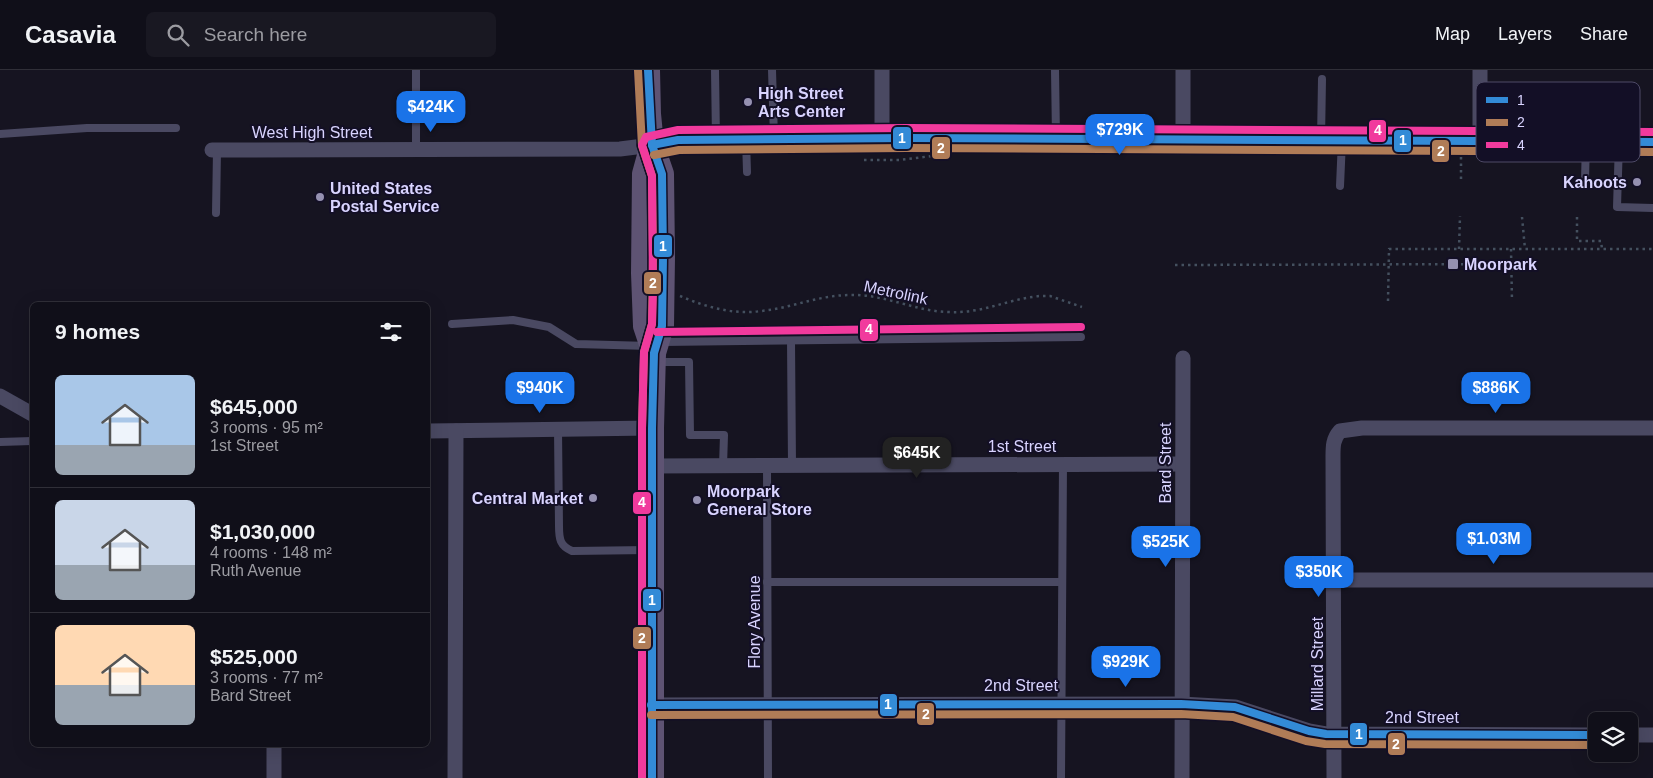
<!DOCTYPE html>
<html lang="en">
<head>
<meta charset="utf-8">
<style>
	body { margin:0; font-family:Helvetica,sans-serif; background:#191822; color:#f1f3f6; height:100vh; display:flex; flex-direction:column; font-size:19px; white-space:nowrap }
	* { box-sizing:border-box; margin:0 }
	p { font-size:16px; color:#9c9ca2 }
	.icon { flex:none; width:28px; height:28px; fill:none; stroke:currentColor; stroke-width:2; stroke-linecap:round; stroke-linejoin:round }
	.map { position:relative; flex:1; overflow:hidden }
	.panel { position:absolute; left:30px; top:232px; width:400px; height:445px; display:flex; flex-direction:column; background:#100f19; border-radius:8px; box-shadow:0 5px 20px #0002,0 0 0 1px #302f38 }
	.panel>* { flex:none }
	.fabs { position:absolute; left:1588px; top:642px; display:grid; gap:10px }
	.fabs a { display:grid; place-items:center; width:50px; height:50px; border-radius:8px; background:#100f19; box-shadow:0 5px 20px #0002,0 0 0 1px #302f38; font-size:25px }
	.price { position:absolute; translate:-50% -42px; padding:0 11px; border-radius:10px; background:#1a73e8; color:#fff; font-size:16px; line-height:32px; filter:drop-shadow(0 1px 2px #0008) }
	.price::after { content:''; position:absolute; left:50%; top:30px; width:15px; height:11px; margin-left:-8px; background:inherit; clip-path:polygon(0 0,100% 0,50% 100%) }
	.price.active { background:#222; color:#fff }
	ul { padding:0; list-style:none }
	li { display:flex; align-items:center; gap:15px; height:125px; padding:0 25px }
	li+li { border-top:1px solid #302f38 }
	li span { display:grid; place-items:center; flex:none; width:140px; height:100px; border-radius:8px; color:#555 }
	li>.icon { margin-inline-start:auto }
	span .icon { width:60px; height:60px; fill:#fffc; stroke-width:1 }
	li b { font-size:21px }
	h2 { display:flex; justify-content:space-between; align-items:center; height:60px; padding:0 25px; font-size:21px }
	header { display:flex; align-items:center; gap:30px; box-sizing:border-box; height:70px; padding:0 25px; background:#100f19; border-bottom:1px solid #302f38 }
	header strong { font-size:24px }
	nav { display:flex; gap:28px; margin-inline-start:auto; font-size:18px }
	.search { width:350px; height:45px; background:#191822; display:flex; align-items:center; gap:12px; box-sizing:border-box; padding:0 18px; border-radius:8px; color:#9c9ca2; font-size:19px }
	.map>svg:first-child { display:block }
</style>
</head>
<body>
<header>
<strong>Casavia</strong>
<div class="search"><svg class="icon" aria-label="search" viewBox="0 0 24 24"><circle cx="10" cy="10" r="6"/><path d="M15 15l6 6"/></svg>Search here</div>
<nav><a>Map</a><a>Layers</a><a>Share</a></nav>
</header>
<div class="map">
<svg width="1653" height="708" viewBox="0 0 1653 708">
	<rect width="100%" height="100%" fill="#161421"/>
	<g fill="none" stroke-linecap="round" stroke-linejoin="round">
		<g stroke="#44505f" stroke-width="2.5" stroke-dasharray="2.5 4" stroke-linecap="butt">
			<polyline points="1461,87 1461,110"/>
			<polyline points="864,90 899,90 932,86"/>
			<polyline points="1522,147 1525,179"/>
			<polyline points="1577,147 1577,171 1601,171 1602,179"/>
			<polyline points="1459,179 1460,146"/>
			<polyline points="1511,179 1512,231"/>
			<polyline points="1175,195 1521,194"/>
			<path d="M 680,226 C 706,237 733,245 761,241 C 792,238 818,225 851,225 C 884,224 915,241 947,242 C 983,244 1007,229 1040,226 L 1050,226 L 1082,237"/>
			<polyline points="1388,231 1389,179 1653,179"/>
		</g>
		<g stroke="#4a4962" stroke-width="8">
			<polyline points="416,0 416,78"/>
			<polyline points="715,0 716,70"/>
			<polyline points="772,0 774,68"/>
			<polyline points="1055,0 1056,68"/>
			<polyline points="0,64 87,58 176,58"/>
			<polyline points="746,70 747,102"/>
			<polyline points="1321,70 1322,9"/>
			<polyline points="1619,72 1617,137 1653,138"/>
			<polyline points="1585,110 1586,71"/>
			<polyline points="1340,116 1342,70"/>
			<polyline points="216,143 217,80"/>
			<polyline points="452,254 513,250 549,257 576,274 650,276"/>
			<polyline points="791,271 792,395"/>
			<polyline points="662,272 1081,267"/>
			<polyline points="656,292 689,292 690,365 724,365 723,396"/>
			<path d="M 558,359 L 559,456 C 559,469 560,476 572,481 L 648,480"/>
			<polyline points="0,372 32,371"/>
			<polyline points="767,396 768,708"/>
			<polyline points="767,512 1062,512"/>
			<polyline points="1061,708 1063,393"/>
		</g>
		<g stroke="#4a4962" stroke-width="15">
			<polyline points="882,0 882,69"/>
			<polyline points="1480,0 1480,71"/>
			<polyline points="1183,69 1183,0"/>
			<polyline points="212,80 620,79 652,75"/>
			<polyline points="0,326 32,344"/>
			<polyline points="428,361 652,358"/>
			<polyline points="652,396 1182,394"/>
			<polyline points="1334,510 1653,510"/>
			<polyline points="651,635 1181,634 1235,637 1309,661 1326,664 1596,665"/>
			<polyline points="1629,665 1653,665"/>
			<polyline points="274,675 274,708"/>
			<polyline points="455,708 456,361"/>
			<polyline points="1182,708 1183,288"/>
			<path d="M 1334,708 L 1333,386 C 1333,376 1333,369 1340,361 L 1362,358 L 1653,358"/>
		</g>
		<polyline stroke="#4a4962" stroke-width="19" points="652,75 678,70 907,68 1653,72"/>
		<g stroke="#5e5373" stroke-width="24">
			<polyline points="648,0 649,44 652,75 662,104 663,187 662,256 654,283 652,358 652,708"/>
			<polyline points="652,75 644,104 643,203 645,256 654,283"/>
		</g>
		<defs>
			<g id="bus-1">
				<polyline points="648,0 652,75 662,104 663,187 662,256 654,283 652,358 652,708"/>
				<polyline points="652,75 678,70 907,68 1653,72"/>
				<polyline points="651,635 1181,634 1235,637 1309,661 1326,664 1596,665"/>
			</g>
			<g id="bus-2">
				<polyline points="638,0 642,76 652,106 653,187 652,254 644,282 642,358 642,708"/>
				<polyline points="654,85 679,80 907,78 1653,82"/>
				<polyline points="651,645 1181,644 1233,647 1306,671 1325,674 1596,675"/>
			</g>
			<g id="bus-3">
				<polyline points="657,262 1081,257"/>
				<polyline points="642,708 642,358 644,282 652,254 653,221 652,106 642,75 646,67 678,60 907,58 1653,62"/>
			</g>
		</defs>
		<use href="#bus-1" stroke="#130f26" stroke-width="11"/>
		<use href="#bus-2" stroke="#130f26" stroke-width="11"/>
		<use href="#bus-3" stroke="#130f26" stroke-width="11"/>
		<use href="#bus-1" stroke="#338bd7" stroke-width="8"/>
		<use href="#bus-2" stroke="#b07c57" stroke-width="8"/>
		<use href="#bus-3" stroke="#f13a9d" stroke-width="8"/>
	</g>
	<g fill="#9591b1" stroke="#130f26" stroke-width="2">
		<circle cx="748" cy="32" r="5"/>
		<circle cx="1637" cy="112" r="5"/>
		<circle cx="320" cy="127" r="5"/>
		<rect x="1447" y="188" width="12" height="12" rx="2.5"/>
		<circle cx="593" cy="428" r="5"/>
		<circle cx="697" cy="430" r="5"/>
	</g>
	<g text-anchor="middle" stroke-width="4" stroke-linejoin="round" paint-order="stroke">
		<g font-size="16" font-weight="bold" fill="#d9d4ff" stroke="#130f26" text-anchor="start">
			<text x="758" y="29">High Street<tspan x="758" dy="18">Arts Center</tspan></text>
			<text x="1627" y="118" text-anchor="end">Kahoots</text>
			<text x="330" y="124">United States<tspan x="330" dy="18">Postal Service</tspan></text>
			<text x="1464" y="200">Moorpark</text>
			<text x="707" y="427">Moorpark<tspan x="707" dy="18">General Store</tspan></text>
			<text x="583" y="434" text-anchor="end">Central Market</text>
		</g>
		<g font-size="16" fill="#d9d4ff" stroke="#130f26">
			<text x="312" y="68">West High Street</text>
			<text transform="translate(896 222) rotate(12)" y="6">Metrolink</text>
			<text x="1022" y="382">1st Street</text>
			<text transform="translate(1165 393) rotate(-90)" y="6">Bard Street</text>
			<text transform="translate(754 552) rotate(-90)" y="6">Flory Avenue</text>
			<text transform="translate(1317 594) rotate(-90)" y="6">Millard Street</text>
			<text x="1021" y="621">2nd Street</text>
			<text x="1422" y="653">2nd Street</text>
		</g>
	</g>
	<rect x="1476" y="12" width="164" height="80" rx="8" fill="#130f26" stroke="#4e4a67" stroke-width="1"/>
	<rect x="1486" y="27" width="22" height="6" fill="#338bd7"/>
	<rect x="1486" y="49" width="22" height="7" fill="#b07c57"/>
	<rect x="1486" y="72" width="22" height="6" fill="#f13a9d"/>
	<g font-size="14" fill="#d9d4ff">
		<text x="1517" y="35">1</text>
		<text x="1517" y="57">2</text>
		<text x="1517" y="80">4</text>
	</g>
	<g stroke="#130f26" stroke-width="2">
		<rect x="1368" y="49" width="19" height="24" rx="5" fill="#f13a9d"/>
		<rect x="892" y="56" width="20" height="24" rx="5" fill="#338bd7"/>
		<rect x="1393" y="59" width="19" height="24" rx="5" fill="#338bd7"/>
		<rect x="931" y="66" width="20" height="24" rx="5" fill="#b07c57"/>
		<rect x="1431" y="69" width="19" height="24" rx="5" fill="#b07c57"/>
		<rect x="653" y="164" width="20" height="24" rx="5" fill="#338bd7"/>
		<rect x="643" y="201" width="19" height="24" rx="5" fill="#b07c57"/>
		<rect x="859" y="248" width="20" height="24" rx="5" fill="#f13a9d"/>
		<rect x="632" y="421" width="20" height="24" rx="5" fill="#f13a9d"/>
		<rect x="642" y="518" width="20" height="24" rx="5" fill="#338bd7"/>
		<rect x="632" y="556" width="20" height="24" rx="5" fill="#b07c57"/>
		<rect x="879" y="623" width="19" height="24" rx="5" fill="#338bd7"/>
		<rect x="916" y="632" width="19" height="24" rx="5" fill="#b07c57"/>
		<rect x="1349" y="652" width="19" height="24" rx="5" fill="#338bd7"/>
		<rect x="1387" y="662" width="19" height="24" rx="5" fill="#b07c57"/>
	</g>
	<g font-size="14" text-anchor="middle" font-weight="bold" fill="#fff">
		<text x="1378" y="65">4</text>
		<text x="902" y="73">1</text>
		<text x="1403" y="75">1</text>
		<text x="941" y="83">2</text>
		<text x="1441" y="86">2</text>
		<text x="663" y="181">1</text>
		<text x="653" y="218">2</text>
		<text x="869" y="264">4</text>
		<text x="642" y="437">4</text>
		<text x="652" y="535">1</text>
		<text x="642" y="573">2</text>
		<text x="888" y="639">1</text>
		<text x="926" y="649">2</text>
		<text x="1359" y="669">1</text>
		<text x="1396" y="679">2</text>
	</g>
</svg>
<div class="fabs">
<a><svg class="icon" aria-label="layers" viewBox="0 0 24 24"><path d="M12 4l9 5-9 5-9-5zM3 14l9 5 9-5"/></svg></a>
</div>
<b class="price" style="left:431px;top:63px">$424K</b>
<b class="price" style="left:1120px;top:86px">$729K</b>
<b class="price" style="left:540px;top:344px">$940K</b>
<b class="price" style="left:1496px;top:344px">$886K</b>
<b class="price active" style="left:917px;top:409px">$645K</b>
<b class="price" style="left:1494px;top:495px">$1.03M</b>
<b class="price" style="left:1166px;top:498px">$525K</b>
<b class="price" style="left:1319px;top:528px">$350K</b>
<b class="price" style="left:1126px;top:618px">$929K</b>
<section class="panel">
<h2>9 homes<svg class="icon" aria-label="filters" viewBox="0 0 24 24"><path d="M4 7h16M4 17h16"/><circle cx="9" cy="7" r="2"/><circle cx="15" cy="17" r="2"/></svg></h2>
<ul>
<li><span style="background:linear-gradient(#a9c7e8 70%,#9aa5b1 0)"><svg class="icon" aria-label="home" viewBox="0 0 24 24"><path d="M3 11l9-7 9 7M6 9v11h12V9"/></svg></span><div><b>$645,000</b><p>3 rooms · 95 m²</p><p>1st Street</p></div></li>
<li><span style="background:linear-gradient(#c9d6e8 65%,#9aa5b1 0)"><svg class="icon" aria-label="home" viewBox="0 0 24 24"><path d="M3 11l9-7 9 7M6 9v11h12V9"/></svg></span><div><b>$1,030,000</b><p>4 rooms · 148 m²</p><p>Ruth Avenue</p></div></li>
<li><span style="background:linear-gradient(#ffd9b3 60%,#9aa5b1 0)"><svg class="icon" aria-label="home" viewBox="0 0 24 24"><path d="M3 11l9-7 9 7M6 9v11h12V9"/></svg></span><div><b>$525,000</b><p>3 rooms · 77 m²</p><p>Bard Street</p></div></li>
</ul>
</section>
</div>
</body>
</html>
